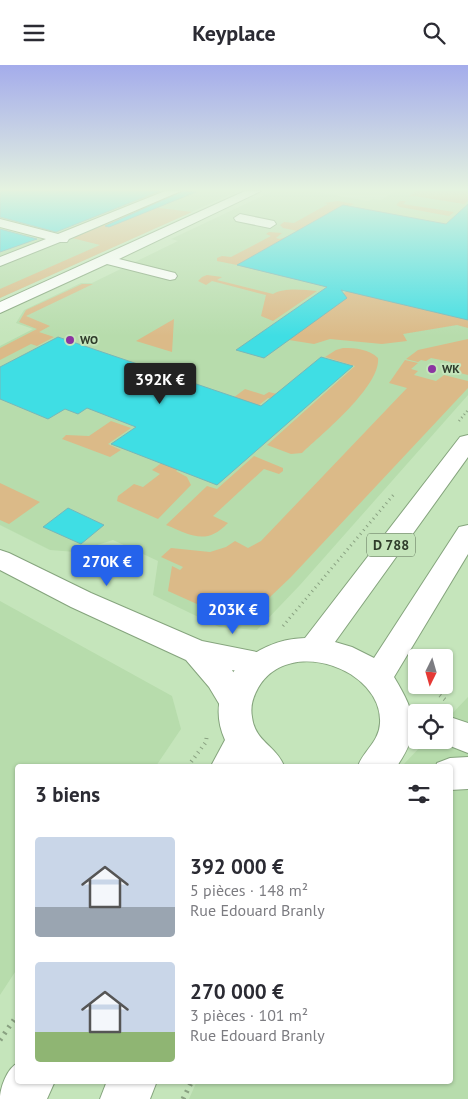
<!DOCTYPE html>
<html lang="fr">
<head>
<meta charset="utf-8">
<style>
	body { margin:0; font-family:"PT Sans",sans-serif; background:#f7f7f7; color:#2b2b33; height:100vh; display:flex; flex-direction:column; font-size:19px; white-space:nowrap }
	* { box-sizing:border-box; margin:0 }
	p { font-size:16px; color:#7c7c81 }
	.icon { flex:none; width:28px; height:28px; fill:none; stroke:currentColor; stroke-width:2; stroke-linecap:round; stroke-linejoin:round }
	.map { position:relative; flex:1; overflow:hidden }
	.sheet { position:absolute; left:15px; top:699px; width:438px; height:320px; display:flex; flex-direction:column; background:#fff; border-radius:5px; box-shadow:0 1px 4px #0004 }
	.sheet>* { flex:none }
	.needle { width:32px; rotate:185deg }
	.tools { position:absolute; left:408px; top:584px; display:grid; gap:10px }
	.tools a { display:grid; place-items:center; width:45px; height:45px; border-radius:5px; background:#fff; box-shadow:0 1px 4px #0004; font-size:25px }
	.price { position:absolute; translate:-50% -42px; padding:0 11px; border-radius:5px; background:#2563eb; color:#fff; font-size:16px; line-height:32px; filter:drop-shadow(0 1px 2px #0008) }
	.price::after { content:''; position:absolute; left:50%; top:30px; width:15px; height:11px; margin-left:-8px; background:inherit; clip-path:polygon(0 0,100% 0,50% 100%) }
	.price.selected { background:#222; color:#fff }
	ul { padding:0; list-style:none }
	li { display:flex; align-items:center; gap:15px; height:125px; padding:0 20px }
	li span { display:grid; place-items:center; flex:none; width:140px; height:100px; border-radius:5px; color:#555 }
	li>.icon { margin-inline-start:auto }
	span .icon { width:60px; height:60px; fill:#fffc; stroke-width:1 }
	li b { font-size:21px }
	h2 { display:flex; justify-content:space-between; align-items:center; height:60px; padding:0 20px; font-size:21px }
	header { display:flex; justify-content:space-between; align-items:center; height:65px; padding:0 20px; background:#fff; font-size:22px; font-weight:700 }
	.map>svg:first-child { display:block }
</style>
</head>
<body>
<header><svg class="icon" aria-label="menu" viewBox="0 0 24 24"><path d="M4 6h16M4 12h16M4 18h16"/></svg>Keyplace<svg class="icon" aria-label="search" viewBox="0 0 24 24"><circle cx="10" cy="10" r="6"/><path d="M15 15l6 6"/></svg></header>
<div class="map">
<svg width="468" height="1034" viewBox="0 0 468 1034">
	<rect width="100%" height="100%" fill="#c5e5bb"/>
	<g fill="#b7dcac">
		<polygon points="0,126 238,126 0,233"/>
		<polygon points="273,126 311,126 368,136 372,134 381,135 395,126 468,126 468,330 300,520 257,565 219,562 153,530 158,496 113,475 75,487 50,485 0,460 0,281 33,264 16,258 24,245 81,218 92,218 178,176 171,174"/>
		<polygon points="0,536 172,631 181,664 156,701 18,701 17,904 0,930"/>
		<polygon points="468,632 468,1034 189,1034 197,1016 450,1016 450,701 402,701 427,675 444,675 444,657"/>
	</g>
	<g fill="#dbba88">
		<polygon points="416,126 468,126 468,136 464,139 414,131 408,132"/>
		<polygon points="338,136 354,139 298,166 283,163 280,160 284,157 294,158 328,139 324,138"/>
		<polygon points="400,136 406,136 403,139 454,147 449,151 400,142 396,140"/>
		<polygon points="143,141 192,147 0,233 0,224 100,180 64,171"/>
		<polygon points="269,167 282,168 276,173 280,174 291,170 237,200 217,196 217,193 222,191 231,192 271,171 266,169"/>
		<path d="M 207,210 L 222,212 L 217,215 L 273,229 C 285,222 304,225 317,226 L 273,256 L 261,251 L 266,230 L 212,216 L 206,220 L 198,216 L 202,212 Z"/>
		<polygon points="82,219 93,219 26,251 50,261 39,267 54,272 37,281 31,279 0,295 0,283 37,264 19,257 26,245"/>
		<polygon points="347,226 468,255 468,263 457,260 403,269 407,276 382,279 330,274 314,279 289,275 344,234 338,232"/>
		<polygon points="174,254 172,287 136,276"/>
		<polygon points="468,274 468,310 448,305 451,297 431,293 426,296 421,295 418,297 406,294 418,285"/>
		<path d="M 343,283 C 356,283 369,284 378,293 C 381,321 322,369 302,388 L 291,389 L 267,380 L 355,301 L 325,292 L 336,285 Z"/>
		<polygon points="405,295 418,298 411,304 418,306 414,310 436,316 444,310 468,316 468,323 291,512 247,554 228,553 168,526 172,501 180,505 183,502 161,492 171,483 210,487 226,482 235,476 248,483 261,476 407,323 389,318"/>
		<polygon points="245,324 264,330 269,327 277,329 272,334 268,333 234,360 214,347"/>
		<polygon points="111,356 131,363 108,379 121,385 110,392 62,374 66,370 89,371"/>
		<polygon points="207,364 224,368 176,406 187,412 191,420 158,454 117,436 118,431 134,419 143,422 160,409 152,405"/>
		<path d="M 254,391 L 283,403 L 283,406 L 279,409 L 264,404 L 213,451 L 228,458 C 206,481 191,470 166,460 L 207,421 L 217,424 Z"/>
		<polygon points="0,418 40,437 9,459 0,455"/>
	</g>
	<g fill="#3fdee4" stroke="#77b7b9">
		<polygon points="0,126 160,126 56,167 0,152"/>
		<polygon points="183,126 196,127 109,162 105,161"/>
		<polygon points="468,139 468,255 341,225 347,233 264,293 236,285 327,222 237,200 343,140 446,159"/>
		<polygon points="0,164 37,174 0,187"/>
		<polygon points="58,272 261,341 321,292 353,301 217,420 111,379 136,362 87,343 78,349 65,344 48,354 0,334 0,302"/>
		<polygon points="68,443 104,460 81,479 43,462"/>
	</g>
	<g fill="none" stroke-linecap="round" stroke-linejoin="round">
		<defs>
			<g id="minor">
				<polygon points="165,126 181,126 69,174 67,177 60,177 0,201 0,192 46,174 0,162 0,154 58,169"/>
				<polygon points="245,126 261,126 119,194 175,208 177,211 175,214 170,215 107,199 0,248 0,237"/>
				<polygon points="240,149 274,156 276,159 270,163 236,156 234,153"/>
				<polygon points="0,485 9,488 91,528 202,576 272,590 276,598 272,606 261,610 232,605 251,638 246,647 235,651 224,647 209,622 186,595 71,542 0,505"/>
				<polygon points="444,650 468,658 468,688 435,675 444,675"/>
				<polygon points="468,692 468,724 450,725 450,701 436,701 437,698 450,693"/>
			</g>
			<g id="major">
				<path d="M 468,370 L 468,392 L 335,577 L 352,582 L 374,593 L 459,462 L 468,460 L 468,489 L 394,612 C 415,647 422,665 397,701 L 358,701 C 364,685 379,677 380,658 C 383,604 288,570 258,623 C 253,632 250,641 252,652 C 255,677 276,680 284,701 L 211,701 L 225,675 C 200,620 253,574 305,573 L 460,372 Z"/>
				<path d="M 18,998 L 18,1016 L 55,1016 L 47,1034 L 0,1034 C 0,1023 7,1003 18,998 Z"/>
				<polygon points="107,1016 157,1016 150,1034 100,1034"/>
			</g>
		</defs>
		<use href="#minor" stroke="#85a47d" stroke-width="2"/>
		<use href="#major" stroke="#85a47d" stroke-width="2"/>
		<polyline stroke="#89a181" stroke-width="1" stroke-dasharray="0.5 2" stroke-linecap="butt" points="45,126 55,128 63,126"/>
		<polyline stroke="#89a181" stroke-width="2.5" stroke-dasharray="1 3" stroke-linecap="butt" points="459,356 468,345"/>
		<polyline stroke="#89a181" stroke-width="3" stroke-dasharray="1 4" stroke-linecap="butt" points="283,561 395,428"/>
		<g stroke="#89a181" stroke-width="4" stroke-dasharray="1 4.5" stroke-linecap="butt">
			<polyline points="427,620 448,637"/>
			<polyline points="418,625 423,620"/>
			<polyline points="188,701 206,677 207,669"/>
		</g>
		<g stroke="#89a181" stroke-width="5" stroke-dasharray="2 5.5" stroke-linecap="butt">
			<polyline points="0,975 18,949"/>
			<polyline points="183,1034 192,1016"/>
		</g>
		<use href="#minor" fill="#fff" fill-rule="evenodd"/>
		<use href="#major" fill="#fff" fill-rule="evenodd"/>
	</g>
	<linearGradient id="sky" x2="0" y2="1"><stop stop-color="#a4aceb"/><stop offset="0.46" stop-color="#e5f3e0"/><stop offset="1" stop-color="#e5f3e0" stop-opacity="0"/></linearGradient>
	<rect width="468" height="271" fill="url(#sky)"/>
	<g fill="#8b34a1" stroke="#c5e5bb" stroke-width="2">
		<circle cx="70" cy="275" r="5"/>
		<circle cx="432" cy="304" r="5"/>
	</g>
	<g text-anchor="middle" stroke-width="4" stroke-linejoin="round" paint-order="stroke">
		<g font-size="12" font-weight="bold" fill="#2f3c2b" stroke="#c5e5bb" text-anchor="start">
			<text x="80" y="279">WO</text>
			<text x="442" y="308">WK</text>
		</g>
		<rect fill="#c5e5bb" stroke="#5c6f56" stroke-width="1" x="367" y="468.5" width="48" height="23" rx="4"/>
		<g font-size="14" font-weight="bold" fill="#2f3c2b">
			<text x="391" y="485">D 788</text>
		</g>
	</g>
</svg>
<div class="tools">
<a><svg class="needle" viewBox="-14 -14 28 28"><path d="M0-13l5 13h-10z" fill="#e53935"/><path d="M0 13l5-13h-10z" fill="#7c7c81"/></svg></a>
<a><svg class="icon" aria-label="locate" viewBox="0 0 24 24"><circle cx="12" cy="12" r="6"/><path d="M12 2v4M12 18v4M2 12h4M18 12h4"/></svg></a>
</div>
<b class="price selected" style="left:160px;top:340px">392K €</b>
<b class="price" style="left:107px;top:522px">270K €</b>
<b class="price" style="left:233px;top:570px">203K €</b>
<section class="sheet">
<h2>3 biens<svg class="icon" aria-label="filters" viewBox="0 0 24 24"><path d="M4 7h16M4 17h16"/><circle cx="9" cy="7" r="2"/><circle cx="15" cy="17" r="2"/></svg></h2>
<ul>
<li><span style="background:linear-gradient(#c9d6e8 70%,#9aa5b1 0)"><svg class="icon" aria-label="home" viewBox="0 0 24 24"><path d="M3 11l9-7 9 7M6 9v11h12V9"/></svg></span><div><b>392 000 €</b><p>5 pièces · 148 m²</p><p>Rue Edouard Branly</p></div></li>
<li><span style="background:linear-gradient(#c9d6e8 70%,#8fb573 0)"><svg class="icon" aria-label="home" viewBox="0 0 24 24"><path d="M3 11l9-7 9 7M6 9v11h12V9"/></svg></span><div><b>270 000 €</b><p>3 pièces · 101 m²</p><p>Rue Edouard Branly</p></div></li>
</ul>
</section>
</div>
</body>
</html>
